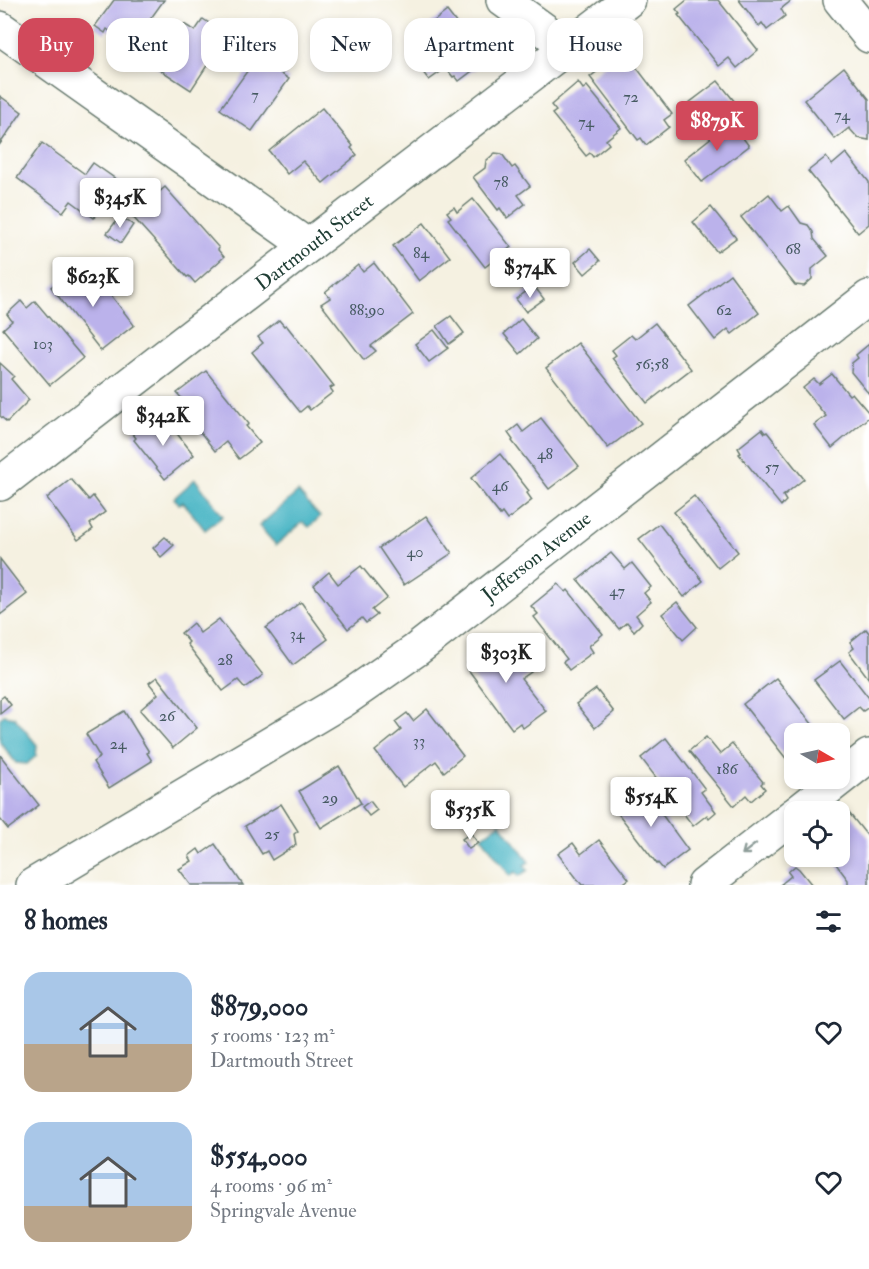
<!DOCTYPE html>
<html lang="en">
<head>
<meta charset="utf-8">
<style>
	body { margin:0; font-family:"IM FELL Double Pica",serif; background:#f2f2f3; color:#1f2937; height:100vh; display:flex; flex-direction:column; font-size:22px; white-space:nowrap }
	* { box-sizing:border-box; margin:0 }
	p { font-size:20px; color:#747a83 }
	.icon { flex:none; width:33px; height:33px; fill:none; stroke:currentColor; stroke-width:2; stroke-linecap:round; stroke-linejoin:round }
	.map { position:relative; height:885px; overflow:hidden }
	.drawer { display:flex; flex-direction:column; background:#fff; flex:1 }
	.drawer>* { flex:none }
	.hud { position:absolute; left:18px; top:18px; width:834px; height:54px; display:flex; gap:12px }
	.needle { width:39px; rotate:99deg }
	.controls { position:absolute; left:784px; top:723px; display:grid; gap:12px }
	.controls a { display:grid; place-items:center; width:66px; height:66px; border-radius:12px; background:#fff; box-shadow:0 3px 9px #0003; font-size:30px }
	.price { position:absolute; translate:-50% -51px; padding:0 14px; border-radius:6px; background:#fff; color:#222; font-size:20px; line-height:39px; filter:drop-shadow(0 2px 3px #0008) }
	.price::after { content:''; position:absolute; left:50%; top:36px; width:18px; height:14px; margin-left:-9px; background:inherit; clip-path:polygon(0 0,100% 0,50% 100%) }
	.price.selected { background:#d1495b; color:#fff }
	ul { padding:0; list-style:none }
	li { display:flex; align-items:center; gap:18px; height:150px; padding:0 24px }
	li span { display:grid; place-items:center; flex:none; width:168px; height:120px; border-radius:18px; color:#555 }
	li>.icon { margin-inline-start:auto }
	span .icon { width:72px; height:72px; fill:#fffc; stroke-width:1 }
	li b { font-size:26px }
	h2 { display:flex; justify-content:space-between; align-items:center; height:72px; padding:0 24px; font-size:26px }
	.tag { padding:0 21px; border-radius:18px; background:#fff; box-shadow:0 3px 9px #0003; font-size:21px; line-height:54px }
	.tag.selected { background:#d1495b; color:#fff }
	.map>svg:first-child { display:block }
</style>
</head>
<body>
<div class="map">
<svg width="869" height="885" viewBox="0 0 869 885">
	<rect width="100%" height="100%" fill="#fff"/>
	<filter id="ink" filterUnits="userSpaceOnUse"><feTurbulence type="fractalNoise" baseFrequency=".0167" numOctaves="2"/><feDisplacementMap in="SourceGraphic" scale="12" xChannelSelector="R" yChannelSelector="G"/><feConvolveMatrix kernelMatrix="1 2 1 2 8 2 1 2 1" color-interpolation-filters="sRGB"/></filter>
	<filter id="wash" filterUnits="userSpaceOnUse"><feTurbulence type="fractalNoise" baseFrequency=".008" numOctaves="4" result="noise"/><feDisplacementMap in="SourceGraphic" scale="24" xChannelSelector="R" yChannelSelector="G"/><feGaussianBlur stdDeviation="1.35" result="paint"/><feColorMatrix in="noise" values="0 0 0 0 0 0 0 0 0 0 0 0 0 0 0 0 0 1.4 0 .05"/><feComposite in="paint" operator="in"/></filter>
	<g filter="url(#wash)">
		<rect width="100%" height="100%" fill="#f5f1e1"/>
		<g fill="#49b5c5" stroke="#34797c" stroke-width="1.5">
			<polygon points="195,479 223,516 205,530 183,502 179,504 174,498"/>
			<polygon points="298,492 320,517 309,527 303,522 276,545 259,526"/>
			<polygon points="4,715 14,717 37,745 36,756 27,764 16,763 0,742 0,718"/>
			<polygon points="500,823 529,862 524,865 528,870 519,876 515,872 510,876 482,837"/>
		</g>
		<g id="blocks">
			<g fill="#bbb2eb">
				<polygon points="114,0 164,0 131,46 107,29 105,33 95,26"/>
				<polygon points="687,0 718,0 758,50 737,68 729,58 719,66 678,15 680,14 676,9"/>
				<polygon points="739,0 792,0 781,9 785,16 767,30 762,23 759,26"/>
				<polygon points="447,11 481,55 480,57 484,62 459,81 455,76 453,77 446,68 429,80 408,53 426,39 420,32"/>
				<polygon points="203,19 227,35 191,90 156,67 184,24 195,31"/>
				<polygon points="263,49 285,65 280,73 289,79 252,131 220,109"/>
				<polygon points="624,51 672,114 664,120 669,127 646,145 641,138 638,140 590,77"/>
				<polygon points="844,67 869,99 869,140 858,138 849,128 835,139 804,100"/>
				<polygon points="718,81 735,102 702,128 685,106"/>
				<polygon points="578,82 583,89 587,86 621,128 606,140 609,144 593,157 590,153 586,156 552,114 556,111 551,105"/>
				<polygon points="0,96 22,112 0,144"/>
				<polygon points="322,108 353,146 351,148 357,155 323,183 303,161 287,174 269,151"/>
				<polygon points="731,122 749,146 702,182 684,159"/>
				<polygon points="42,143 85,174 93,163 120,182 94,218 71,201 63,212 17,178"/>
				<polygon points="495,153 502,154 512,168 515,166 530,186 518,195 525,204 507,218 500,208 498,210 473,177 485,168 486,161"/>
				<polygon points="846,153 869,182 869,224 858,233 808,171 826,157 832,165"/>
				<polygon points="165,187 219,248 218,250 224,257 195,283 189,276 187,277 132,216"/>
				<polygon points="769,194 782,211 789,206 801,223 808,225 813,232 814,239 828,256 812,269 812,279 804,286 795,285 741,217"/>
				<polygon points="473,199 511,247 485,267 448,219 451,217 447,212 454,207 457,212"/>
				<polygon points="711,207 736,238 717,252 693,222"/>
				<polygon points="120,216 133,225 121,243 107,233"/>
				<polygon points="424,223 450,257 419,281 393,246"/>
				<polygon points="590,249 600,261 585,274 575,262"/>
				<polygon points="374,263 413,314 371,346 376,351 364,360 321,304 330,298 325,292 358,265 363,272"/>
				<polygon points="90,268 134,325 101,351 51,287 71,272 76,278"/>
				<polygon points="730,274 759,313 732,334 728,329 715,340 689,306"/>
				<polygon points="534,286 544,299 526,312 516,299"/>
				<polygon points="21,301 27,308 35,301 83,358 50,385 3,329 12,321 7,314"/>
				<polygon points="451,316 464,333 449,344 437,326"/>
				<polygon points="521,319 537,339 520,354 504,334"/>
				<polygon points="279,320 284,326 286,325 334,386 330,388 333,392 310,410 307,406 300,412 252,352 263,343 258,337"/>
				<polygon points="655,323 691,369 647,403 612,358 616,355 612,350 631,335 635,339"/>
				<polygon points="434,330 448,348 429,362 415,344"/>
				<polygon points="578,343 641,423 608,448 546,368"/>
				<polygon points="869,344 869,394 851,372 852,363 858,358 856,355"/>
				<polygon points="0,363 14,376 11,379 29,400 7,422 0,416"/>
				<polygon points="206,371 249,424 246,426 260,443 239,459 226,442 215,451 179,405 184,401 177,393"/>
				<polygon points="832,374 849,395 852,393 869,413 869,417 832,448 814,425 826,416 803,388 814,379 819,384"/>
				<polygon points="163,416 194,455 165,479 134,440 136,438 132,433 145,423 149,428"/>
				<polygon points="541,418 579,466 549,489 512,441 513,440 508,433 518,425 523,432"/>
				<polygon points="762,429 765,433 767,432 804,479 783,496 786,501 781,506 739,454 741,453 738,448"/>
				<polygon points="500,454 529,491 527,493 532,500 507,520 502,513 500,515 471,478"/>
				<polygon points="71,479 89,500 93,496 105,512 90,524 93,529 78,540 47,498"/>
				<polygon points="694,496 738,552 718,568 674,512"/>
				<polygon points="426,516 452,553 404,585 379,548"/>
				<polygon points="659,524 703,581 684,597 639,539"/>
				<polygon points="165,537 174,545 161,557 153,548"/>
				<polygon points="611,553 625,569 632,563 651,587 644,593 651,602 636,615 642,623 634,631 627,622 619,629 578,580"/>
				<polygon points="0,559 27,594 0,615"/>
				<polygon points="361,566 387,598 372,610 377,615 366,623 362,618 348,629 314,585 329,572 338,584"/>
				<polygon points="558,584 566,592 568,590 603,634 589,646 593,652 569,670 563,662 567,659 534,617 538,614 531,606"/>
				<polygon points="301,602 328,639 293,665 266,628"/>
				<polygon points="677,602 697,627 683,640 662,614"/>
				<polygon points="219,619 263,675 245,688 238,680 223,691 187,644 189,642 181,633 193,623 200,633"/>
				<polygon points="866,629 869,633 869,679 849,652 854,648 850,642"/>
				<polygon points="506,639 531,672 521,679 546,711 523,728 520,723 512,729 467,668 469,667 467,663 486,649 489,652"/>
				<polygon points="840,661 869,698 869,707 863,711 859,707 844,719 814,680"/>
				<polygon points="157,677 197,728 173,748 140,710 158,694 149,683"/>
				<polygon points="776,678 820,734 795,734 795,756 788,761 743,704"/>
				<polygon points="596,689 614,712 595,728 576,704"/>
				<polygon points="4,696 11,705 0,714 0,699"/>
				<polygon points="427,709 463,756 444,772 436,761 403,787 375,751 401,730 395,722 407,713 413,721"/>
				<polygon points="124,711 149,752 147,753 152,761 109,788 93,762 100,757 86,734"/>
				<polygon points="706,737 720,754 732,744 763,782 761,784 765,789 751,801 746,795 734,806 689,751"/>
				<polygon points="666,738 705,789 701,792 716,812 709,818 707,815 693,826 641,758"/>
				<polygon points="0,755 39,805 8,829 0,819"/>
				<polygon points="339,766 361,803 321,828 299,791"/>
				<polygon points="641,786 688,850 663,869 658,863 657,864 613,807"/>
				<polygon points="370,801 377,810 369,816 362,807"/>
				<polygon points="281,804 298,831 294,834 296,845 272,860 267,851 262,854 245,826"/>
				<polygon points="849,813 869,838 869,885 848,885 848,880 830,856 840,856 840,821"/>
				<polygon points="471,833 478,843 469,849 462,839"/>
				<polygon points="599,840 629,879 621,885 582,885 558,854 573,843 581,854"/>
				<polygon points="215,844 243,885 191,885 179,869 192,861 189,856 198,849 201,854"/>
				<polygon points="795,866 799,869 812,885 780,885 791,876 788,872"/>
			</g>
		</g>
	</g>
	<g filter="url(#ink)">
		<use href="#blocks" fill-opacity="0" stroke="#6a7c71" stroke-width="1.5"/>
		<g fill="none" stroke-linecap="round" stroke-linejoin="round">
			<defs>
				<g id="street">
					<polyline points="503,0 568,47"/>
					<polyline points="840,0 869,36"/>
					<polyline points="0,484 308,246"/>
					<polyline points="33,885 344,700 416,650 869,297"/>
				</g>
				<g id="secondary">
					<polyline points="0,28 308,246 629,0"/>
					<polyline points="798,812 869,756"/>
					<polyline points="704,885 795,814"/>
				</g>
			</defs>
			<use href="#street" stroke="#6a7c71" stroke-width="36"/>
			<use href="#secondary" stroke="#6a7c71" stroke-width="36"/>
			<use href="#street" stroke="#fff" stroke-width="33"/>
			<use href="#secondary" stroke="#fff" stroke-width="33"/>
		</g>
		<defs><path id="oneway-shaft" d="M-6 0H5M1.5-3L5.5 0L1.5 3" fill="none" stroke-width="1.6" stroke-linecap="round" stroke-linejoin="round" transform="scale(1.5)"/></defs>
		<use stroke="#8f9e9a" href="#oneway-shaft" transform="translate(749 849) rotate(142)"/>
	</g>
	<g text-anchor="middle" stroke-width="4.5" stroke-linejoin="round" paint-order="stroke">
		<g font-size="16" fill="#465a62">
			<text x="255" y="100">7</text>
			<text x="631" y="102">72</text>
			<text x="842" y="120">74</text>
			<text x="586" y="127">74</text>
			<text x="501" y="187">78</text>
			<text x="793" y="254">68</text>
			<text x="421" y="258">84</text>
			<text x="367" y="315">88;90</text>
			<text x="724" y="315">62</text>
			<text x="43" y="349">103</text>
			<text x="652" y="369">56;58</text>
			<text x="545" y="459">48</text>
			<text x="772" y="472">57</text>
			<text x="500" y="491">46</text>
			<text x="415" y="557">40</text>
			<text x="617" y="596">47</text>
			<text x="297" y="639">34</text>
			<text x="225" y="665">28</text>
			<text x="167" y="721">26</text>
			<text x="419" y="746">33</text>
			<text x="118" y="749">24</text>
			<text x="727" y="774">186</text>
			<text x="330" y="803">29</text>
			<text x="272" y="839">25</text>
		</g>
		<g font-size="20" fill="#1f3d34" stroke="#fff">
			<text transform="translate(314 242) rotate(-38)" y="7">Dartmouth Street</text>
			<text transform="translate(536 556) rotate(-38)" y="7">Jefferson Avenue</text>
		</g>
	</g>
</svg>
<div class="controls">
<a><svg class="needle" viewBox="-14 -14 28 28"><path d="M0-13l5 13h-10z" fill="#e53935"/><path d="M0 13l5-13h-10z" fill="#747a83"/></svg></a>
<a><svg class="icon" aria-label="locate" viewBox="0 0 24 24"><circle cx="12" cy="12" r="6"/><path d="M12 2v4M12 18v4M2 12h4M18 12h4"/></svg></a>
</div>
<b class="price selected" style="left:717px;top:152px">$879K</b>
<b class="price" style="left:120px;top:229px">$345K</b>
<b class="price" style="left:530px;top:299px">$374K</b>
<b class="price" style="left:93px;top:308px">$623K</b>
<b class="price" style="left:163px;top:447px">$342K</b>
<b class="price" style="left:506px;top:684px">$303K</b>
<b class="price" style="left:651px;top:828px">$554K</b>
<b class="price" style="left:470px;top:841px">$535K</b>
<div class="hud">
<a class="tag selected">Buy</a>
<a class="tag">Rent</a>
<a class="tag">Filters</a>
<a class="tag">New</a>
<a class="tag">Apartment</a>
<a class="tag">House</a>
</div>
</div>
<section class="drawer">
<h2>8 homes<svg class="icon" aria-label="filters" viewBox="0 0 24 24"><path d="M4 7h16M4 17h16"/><circle cx="9" cy="7" r="2"/><circle cx="15" cy="17" r="2"/></svg></h2>
<ul>
<li><span style="background:linear-gradient(#a9c7e8 60%,#b9a48a 0)"><svg class="icon" aria-label="home" viewBox="0 0 24 24"><path d="M3 11l9-7 9 7M6 9v11h12V9"/></svg></span><div><b>$879,000</b><p>5 rooms · 123 m²</p><p>Dartmouth Street</p></div><svg class="icon" aria-label="heart" viewBox="0 0 24 24"><path d="M12 20l-8-8c-3-5 5-10 8-4 3-6 11-1 8 4z"/></svg></li>
<li><span style="background:linear-gradient(#a9c7e8 70%,#b9a48a 0)"><svg class="icon" aria-label="home" viewBox="0 0 24 24"><path d="M3 11l9-7 9 7M6 9v11h12V9"/></svg></span><div><b>$554,000</b><p>4 rooms · 96 m²</p><p>Springvale Avenue</p></div><svg class="icon" aria-label="heart" viewBox="0 0 24 24"><path d="M12 20l-8-8c-3-5 5-10 8-4 3-6 11-1 8 4z"/></svg></li>
</ul>
</section>
</body>
</html>
